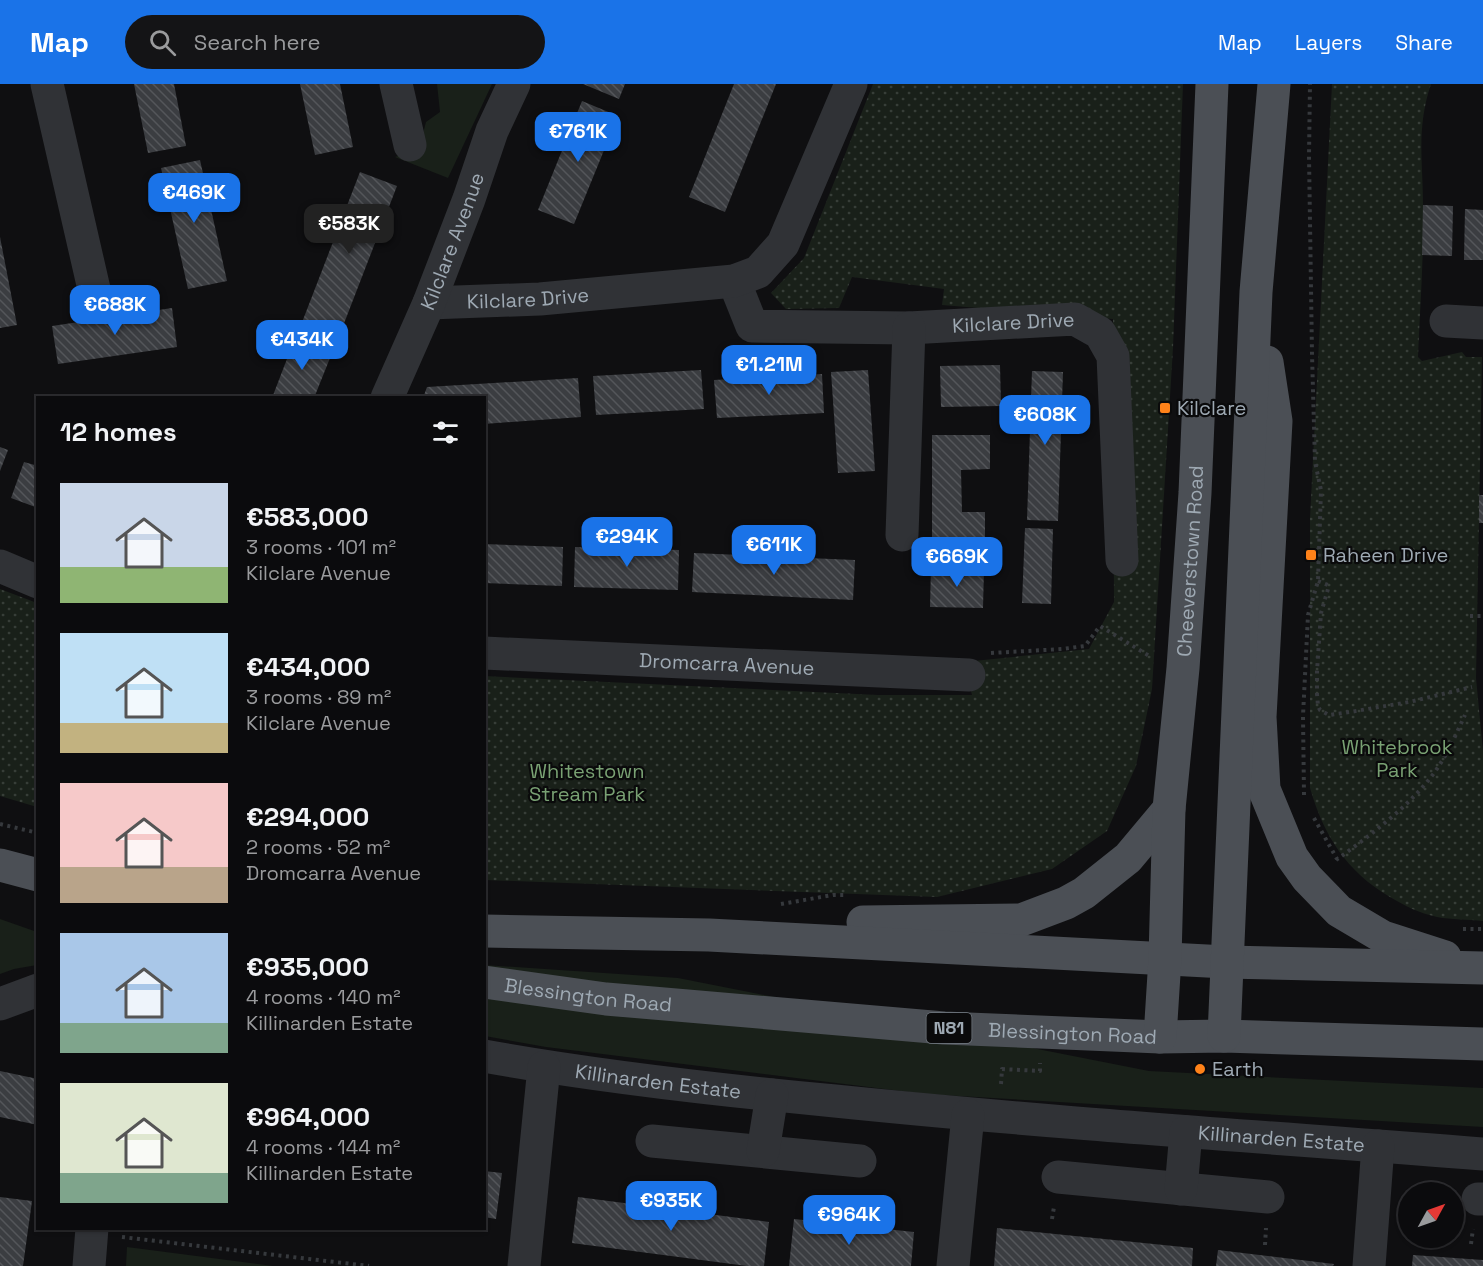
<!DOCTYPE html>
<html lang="en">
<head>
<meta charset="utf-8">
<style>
	body { margin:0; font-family:"Space Grotesk",sans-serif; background:#141416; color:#f1f3f6; height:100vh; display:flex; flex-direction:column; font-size:22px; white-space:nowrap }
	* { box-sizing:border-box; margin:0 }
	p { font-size:20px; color:#9a9b9d }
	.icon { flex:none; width:33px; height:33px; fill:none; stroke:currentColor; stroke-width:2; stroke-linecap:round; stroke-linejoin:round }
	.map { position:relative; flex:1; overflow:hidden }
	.panel { position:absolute; left:36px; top:312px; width:450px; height:834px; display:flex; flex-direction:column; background:#0b0b0d; border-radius:0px; box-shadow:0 2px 4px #0004,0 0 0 2px #2b2b2e }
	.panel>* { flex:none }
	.needle { width:39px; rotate:50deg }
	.controls { position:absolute; left:1398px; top:1098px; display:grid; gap:12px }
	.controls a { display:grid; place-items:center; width:66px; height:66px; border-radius:50%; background:#0b0b0d; box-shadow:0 2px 4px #0004,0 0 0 2px #2b2b2e; font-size:30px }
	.price { position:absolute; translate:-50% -51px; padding:0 14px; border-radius:12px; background:#1a73e8; color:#fff; font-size:20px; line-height:39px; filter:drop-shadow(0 2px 3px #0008) }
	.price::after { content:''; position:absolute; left:50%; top:36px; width:18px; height:14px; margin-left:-9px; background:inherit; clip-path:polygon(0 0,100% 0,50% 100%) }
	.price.on { background:#222; color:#fff }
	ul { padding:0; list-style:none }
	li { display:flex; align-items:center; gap:18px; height:150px; padding:0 24px }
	li span { display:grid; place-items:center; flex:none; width:168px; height:120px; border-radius:0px; color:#555 }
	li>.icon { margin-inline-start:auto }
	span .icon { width:72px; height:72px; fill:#fffc; stroke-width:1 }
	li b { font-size:26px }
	h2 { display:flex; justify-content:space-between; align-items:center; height:72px; padding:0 24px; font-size:26px }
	header { display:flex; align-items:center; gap:36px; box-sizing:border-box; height:84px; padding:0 30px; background:#1a73e8; color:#fff }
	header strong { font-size:28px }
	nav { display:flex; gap:33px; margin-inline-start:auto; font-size:21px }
	.search { width:420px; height:54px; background:#141416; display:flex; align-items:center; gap:15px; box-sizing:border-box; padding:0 21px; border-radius:33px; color:#9a9b9d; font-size:22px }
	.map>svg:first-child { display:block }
</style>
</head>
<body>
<header>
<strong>Map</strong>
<div class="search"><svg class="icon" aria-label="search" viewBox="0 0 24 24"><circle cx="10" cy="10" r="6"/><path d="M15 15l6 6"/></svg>Search here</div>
<nav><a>Map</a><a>Layers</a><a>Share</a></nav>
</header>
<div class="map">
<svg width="1483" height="1182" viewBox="0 0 1483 1182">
	<defs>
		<pattern id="park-dots" width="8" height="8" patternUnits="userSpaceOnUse" patternTransform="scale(1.5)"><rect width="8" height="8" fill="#192019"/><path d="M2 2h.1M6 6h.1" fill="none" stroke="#373e38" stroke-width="1.8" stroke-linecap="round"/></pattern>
		<pattern id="building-back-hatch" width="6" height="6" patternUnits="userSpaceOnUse" patternTransform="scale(1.5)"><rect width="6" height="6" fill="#3b3d41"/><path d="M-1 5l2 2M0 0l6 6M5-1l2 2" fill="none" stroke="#54565a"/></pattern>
	</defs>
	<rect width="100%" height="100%" fill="#0f0f11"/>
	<g fill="#192019">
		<polygon points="437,0 492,0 448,94 395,73 419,65 426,38 440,28"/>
		<polygon points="0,835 37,848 37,881 14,885 0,890"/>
		<polygon points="484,881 678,894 1149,987 1483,1004 1483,1043 925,1010 546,963 485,952"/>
		<polygon points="127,1163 273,1182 126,1182"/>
	</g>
	<g fill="url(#park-dots)">
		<polygon points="873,0 1183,0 1173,264 1152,605 1136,682 1107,747 1052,785 937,813 485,796 484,592 878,611 972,611 964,578 1089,565 1114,518 1113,235 942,221 944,205 852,193 839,224 786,225 771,209 804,174"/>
		<path d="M 1332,0 L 1431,0 C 1416,45 1423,77 1423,122 C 1424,172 1420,223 1418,273 L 1422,277 L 1462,268 L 1466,273 L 1482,273 L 1476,594 L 1483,667 L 1483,837 C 1468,835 1452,836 1437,833 C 1419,829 1405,822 1390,813 C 1346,787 1324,752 1310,704 L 1310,435 Z"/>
		<polygon points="0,505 37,519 37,723 0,712"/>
	</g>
	<g fill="url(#building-back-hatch)">
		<polygon points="134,0 174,0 186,62 148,69"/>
		<polygon points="300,0 340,0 353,63 315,71"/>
		<polygon points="583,0 625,0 619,15"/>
		<polygon points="734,0 776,0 725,128 689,113"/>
		<polygon points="582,17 618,32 574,140 538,126"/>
		<polygon points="200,76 227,197 188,205 161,84"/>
		<polygon points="360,88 397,102 338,255 301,241"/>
		<polygon points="1423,121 1453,122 1452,172 1422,171"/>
		<polygon points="1465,125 1483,126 1483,176 1464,176"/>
		<polygon points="0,153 17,241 0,244"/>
		<polygon points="172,224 177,263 58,280 52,242"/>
		<polygon points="295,254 332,269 314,314 272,314"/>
		<polygon points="1000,281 1001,322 941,323 940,282"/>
		<polygon points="701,286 704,325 596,331 593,292"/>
		<polygon points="868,286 875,387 838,389 831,288"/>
		<polygon points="1032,287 1063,288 1058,437 1027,436"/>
		<polygon points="822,290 824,329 717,334 714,296"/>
		<polygon points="578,294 581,333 484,340 484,314 423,314 427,303"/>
		<polygon points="932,351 990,351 990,385 961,386 962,428 985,428 985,453 932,453"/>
		<polygon points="0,363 8,366 0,387"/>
		<polygon points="24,378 38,382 38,424 11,414"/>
		<rect x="1479" y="411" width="4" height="28"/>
		<polygon points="1025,444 1053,445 1051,520 1022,519"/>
		<polygon points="484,460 563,463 562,502 484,499"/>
		<polygon points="575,463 679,466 678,506 574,503"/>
		<polygon points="694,469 855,476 853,516 692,508"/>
		<polygon points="931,483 984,485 983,524 930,523"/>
		<polygon points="0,987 38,995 38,1041 0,1033"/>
		<polygon points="484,1087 502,1089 496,1135 484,1133"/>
		<polygon points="0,1113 32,1117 23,1182 0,1182"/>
		<polygon points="578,1113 769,1138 764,1182 747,1182 572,1159"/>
		<polygon points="794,1135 914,1148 911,1182 789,1182"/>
		<polygon points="997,1144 1193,1164 1192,1182 994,1182"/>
		<polygon points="1218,1166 1334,1180 1333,1182 1216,1182"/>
		<polygon points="1413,1171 1483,1176 1483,1182 1412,1182"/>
	</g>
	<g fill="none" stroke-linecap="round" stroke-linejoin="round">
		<g stroke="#36393d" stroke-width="4" stroke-dasharray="3 4.5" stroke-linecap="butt">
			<polyline points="1318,497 1328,501 1328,505 1321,529 1317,587 1317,610 1318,622 1320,626 1329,631 1350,628 1409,618 1472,603"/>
			<polyline points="1470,532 1483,532"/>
			<polyline points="991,569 1062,565 1085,562 1100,542 1151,573"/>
			<polyline points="1304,711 1303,632 1308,531 1318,497 1321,406 1315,378 1312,270 1309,72 1310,0"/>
			<polyline points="1314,734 1337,775"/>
			<polyline points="0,740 38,749"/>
			<path d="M 1336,776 C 1368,753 1407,724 1431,693 C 1446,674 1455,652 1465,631"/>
			<polyline points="781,820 833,811 845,811"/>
			<polyline points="1463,845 1483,845"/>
			<polyline points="1001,1000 1002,985 1040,987 1040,979"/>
			<polyline points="1052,1135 1054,1123"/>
			<polyline points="122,1153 369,1182"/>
			<polyline points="1471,1160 1473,1145"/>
			<polyline points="1265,1161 1266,1144"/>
		</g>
		<g stroke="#303236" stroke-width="33">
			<polyline points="47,0 94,205"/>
			<polyline points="396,0 410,61"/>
			<path id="s1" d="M 734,197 L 752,242 L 909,244 L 1075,235 L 1100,249 L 1113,272 L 1122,476"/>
			<path id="s2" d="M 429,219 L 540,215 L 734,197 L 758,188 L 783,160 L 851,0"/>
			<polyline points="1446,237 1483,239"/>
			<path id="s3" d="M 387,314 L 429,219 L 469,115 L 492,47 L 514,0"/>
			<polyline points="902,451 909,244"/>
			<polyline points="0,482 38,498"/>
			<path id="s4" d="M 484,569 L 969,591"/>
			<polyline points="0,920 38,906"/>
			<path id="s5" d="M 484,972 C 600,993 718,1006 835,1017 C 1050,1039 1267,1053 1483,1070"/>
			<polyline points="652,1057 860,1077"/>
			<polyline points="763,1067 772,1011"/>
			<polyline points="1058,1093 1268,1113"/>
			<polyline points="1181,1105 1186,1048"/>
			<polyline points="1478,1115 1483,1115"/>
			<polyline points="89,1182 92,1144"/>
			<polyline points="524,1182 544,983"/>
			<polyline points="953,1182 968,1031"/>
			<polyline points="1369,1182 1378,1062"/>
		</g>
		<g stroke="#4b4f55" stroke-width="33">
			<polyline points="1267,278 1276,337 1260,633 1264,705 1292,773 1307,794 1339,827 1383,853 1445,873"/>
			<polyline points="0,781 38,791"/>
			<polyline points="863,838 1021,836 1066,819 1084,809 1128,774 1169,725"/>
			<polyline points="484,847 709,851 1226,878 1483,884"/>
			<path id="s6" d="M 484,898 L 606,915 L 944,944 L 1160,953 L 1224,952 L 1483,960"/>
			<polyline points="1224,952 1256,208 1274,0"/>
			<path id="s7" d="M 1160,953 L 1165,874 L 1169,725 L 1183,584 L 1195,409 L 1212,0"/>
		</g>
	</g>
	<g fill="#ff8219" stroke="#0a0a0b" stroke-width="2">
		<rect x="1159" y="318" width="12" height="12" rx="3"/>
		<rect x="1305" y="465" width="12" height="12" rx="3"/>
		<circle cx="1200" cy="985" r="6"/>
	</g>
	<g text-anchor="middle" stroke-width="4.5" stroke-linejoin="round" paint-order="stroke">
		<rect fill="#0a0a0b" stroke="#727981" stroke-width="1.5" x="926.5" y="929" width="45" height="30" rx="4.5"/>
		<g font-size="18" font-weight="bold" fill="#9ea9b3">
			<text x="949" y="950">N81</text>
		</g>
		<g font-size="20" fill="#9ea9b3" stroke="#0a0a0b">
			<text dy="7" stroke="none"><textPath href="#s3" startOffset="170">Kilclare Avenue</textPath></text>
			<text dy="7" stroke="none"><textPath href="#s2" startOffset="99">Kilclare Drive</textPath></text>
			<text dy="7" stroke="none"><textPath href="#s1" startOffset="310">Kilclare Drive</textPath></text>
			<text dy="7" stroke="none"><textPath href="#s7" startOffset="477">Cheeverstown Road</textPath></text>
			<text dy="7" stroke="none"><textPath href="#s4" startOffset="243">Dromcarra Avenue</textPath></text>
			<text dy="7" stroke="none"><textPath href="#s6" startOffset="105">Blessington Road</textPath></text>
			<text dy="7" stroke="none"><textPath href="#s6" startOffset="591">Blessington Road</textPath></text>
			<text dy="7" stroke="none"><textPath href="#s5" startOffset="176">Killinarden Estate</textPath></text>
			<text dy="7" stroke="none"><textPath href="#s5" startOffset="802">Killinarden Estate</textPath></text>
		</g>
		<g font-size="20" fill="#9ea9b3" stroke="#0a0a0b" text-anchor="start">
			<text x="1177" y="331">Kilclare</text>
			<text x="1323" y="478">Raheen Drive</text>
			<text x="1212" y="992">Earth</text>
		</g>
		<g font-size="20" fill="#79a173" stroke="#0a0a0b">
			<text x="1397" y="670">Whitebrook<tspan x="1397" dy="23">Park</tspan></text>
			<text x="587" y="694">Whitestown<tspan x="587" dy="23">Stream Park</tspan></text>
		</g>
	</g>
</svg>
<div class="controls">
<a><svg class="needle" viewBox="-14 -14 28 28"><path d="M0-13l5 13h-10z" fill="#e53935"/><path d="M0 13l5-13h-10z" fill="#9a9b9d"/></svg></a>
</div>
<b class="price" style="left:578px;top:79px">€761K</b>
<b class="price" style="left:194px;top:140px">€469K</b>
<b class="price on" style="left:349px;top:171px">€583K</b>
<b class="price" style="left:115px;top:252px">€688K</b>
<b class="price" style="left:302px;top:287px">€434K</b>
<b class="price" style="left:769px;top:312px">€1.21M</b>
<b class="price" style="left:1045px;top:362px">€608K</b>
<b class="price" style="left:627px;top:484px">€294K</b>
<b class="price" style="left:774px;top:492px">€611K</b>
<b class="price" style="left:957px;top:504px">€669K</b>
<b class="price" style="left:671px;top:1148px">€935K</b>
<b class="price" style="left:849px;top:1162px">€964K</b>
<section class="panel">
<h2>12 homes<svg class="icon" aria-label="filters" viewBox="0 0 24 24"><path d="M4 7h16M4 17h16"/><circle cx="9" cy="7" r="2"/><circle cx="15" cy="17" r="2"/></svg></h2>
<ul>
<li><span style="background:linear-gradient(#c9d6e8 70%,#8fb573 0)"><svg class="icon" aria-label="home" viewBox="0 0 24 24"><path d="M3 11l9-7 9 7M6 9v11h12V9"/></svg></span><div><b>€583,000</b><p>3 rooms · 101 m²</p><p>Kilclare Avenue</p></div></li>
<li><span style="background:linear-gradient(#bfe0f5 75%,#c2b280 0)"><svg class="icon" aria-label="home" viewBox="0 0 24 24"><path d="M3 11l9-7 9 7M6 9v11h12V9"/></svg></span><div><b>€434,000</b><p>3 rooms · 89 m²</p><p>Kilclare Avenue</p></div></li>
<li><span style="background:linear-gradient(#f6c9c9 70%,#b9a48a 0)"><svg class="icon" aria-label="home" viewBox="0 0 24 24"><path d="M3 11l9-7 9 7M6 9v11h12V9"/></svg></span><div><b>€294,000</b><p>2 rooms · 52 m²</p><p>Dromcarra Avenue</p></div></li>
<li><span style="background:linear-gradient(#a9c7e8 75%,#7fa58c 0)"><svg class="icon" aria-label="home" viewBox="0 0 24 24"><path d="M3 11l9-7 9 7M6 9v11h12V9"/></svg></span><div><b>€935,000</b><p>4 rooms · 140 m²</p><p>Killinarden Estate</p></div></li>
<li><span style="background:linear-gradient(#dfe7d0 75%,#7fa58c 0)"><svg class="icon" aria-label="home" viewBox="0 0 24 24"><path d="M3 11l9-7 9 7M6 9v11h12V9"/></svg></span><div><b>€964,000</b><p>4 rooms · 144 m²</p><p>Killinarden Estate</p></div></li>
</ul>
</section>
</div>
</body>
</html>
